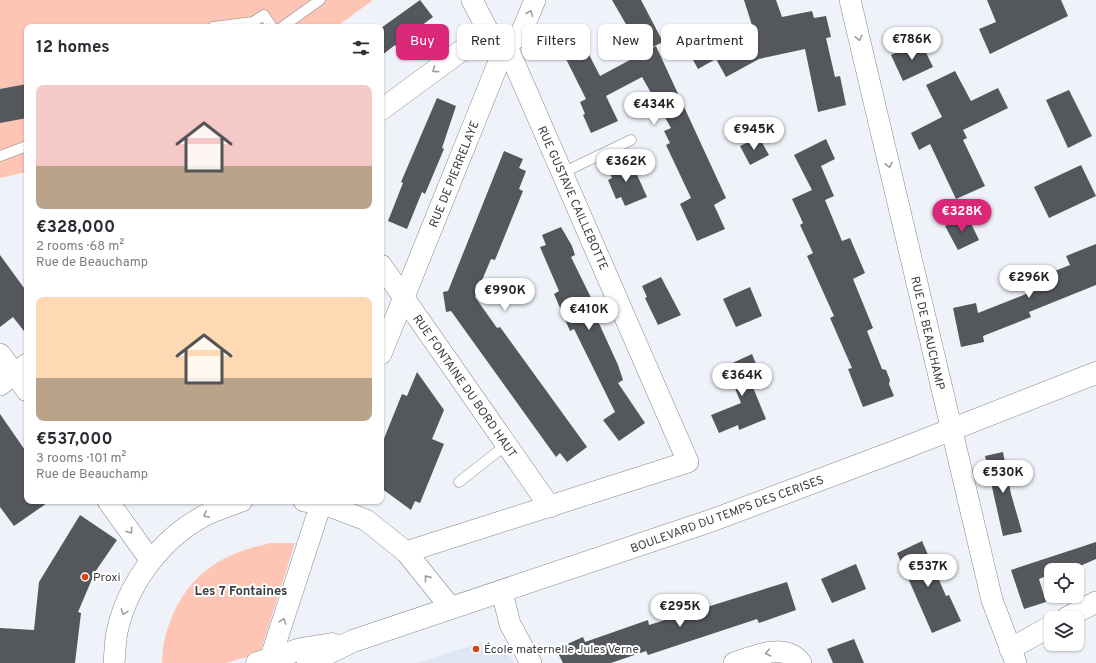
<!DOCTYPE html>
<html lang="en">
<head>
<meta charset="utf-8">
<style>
	body { margin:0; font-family:Overpass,sans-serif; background:#f2f2f3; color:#2b2b33; height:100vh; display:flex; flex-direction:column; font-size:15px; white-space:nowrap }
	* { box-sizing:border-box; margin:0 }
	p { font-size:13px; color:#7c7c81 }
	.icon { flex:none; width:22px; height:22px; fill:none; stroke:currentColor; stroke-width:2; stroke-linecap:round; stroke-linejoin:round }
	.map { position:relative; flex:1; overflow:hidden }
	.drawer { position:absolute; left:24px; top:24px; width:360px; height:480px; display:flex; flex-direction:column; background:#fff; border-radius:8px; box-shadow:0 1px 3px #0004 }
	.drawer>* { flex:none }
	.hud { position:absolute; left:396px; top:24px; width:380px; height:36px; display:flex; gap:8px }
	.buttons { position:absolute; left:1044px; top:563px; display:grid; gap:8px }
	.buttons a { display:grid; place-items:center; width:40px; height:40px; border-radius:8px; background:#fff; box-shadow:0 1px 3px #0004; font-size:20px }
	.price { position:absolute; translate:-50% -34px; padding:0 9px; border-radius:14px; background:#fff; color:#222; font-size:13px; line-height:26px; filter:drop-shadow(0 1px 2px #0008) }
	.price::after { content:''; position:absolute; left:50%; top:24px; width:12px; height:9px; margin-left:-6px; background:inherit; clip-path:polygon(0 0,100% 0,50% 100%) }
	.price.selected { background:#db2777; color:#fff }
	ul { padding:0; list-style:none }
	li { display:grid; align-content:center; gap:8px; height:212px; padding:0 12px }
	li span { display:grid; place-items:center; height:124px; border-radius:8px; color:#555 }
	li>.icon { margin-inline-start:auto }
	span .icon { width:72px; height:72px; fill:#fffc; stroke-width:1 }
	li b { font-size:17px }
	h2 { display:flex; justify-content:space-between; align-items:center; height:48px; padding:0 12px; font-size:17px }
	.tag { padding:0 14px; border-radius:8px; background:#fff; box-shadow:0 1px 3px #0004; font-size:14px; line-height:36px }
	.tag.selected { background:#db2777; color:#fff }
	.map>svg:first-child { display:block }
</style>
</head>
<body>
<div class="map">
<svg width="1096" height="663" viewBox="0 0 1096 663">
	<rect width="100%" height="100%" fill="#eff3f9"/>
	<polygon fill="#e0e7f4" points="479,643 510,656 514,663 417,663"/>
	<g fill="#ffc5b4">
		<polygon points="0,0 373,0 336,27 27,27 27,172 0,178"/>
		<path d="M 270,543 L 295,543 L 260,653 L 226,663 L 162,663 C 162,630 179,592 205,571 C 224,556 248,548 270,543 Z"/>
	</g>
	<g fill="#54575c">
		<polygon points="420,0 433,17 421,26 423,30 398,49 395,45 381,56 381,28"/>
		<polygon points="612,0 641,0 663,42 642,52"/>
		<polygon points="744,0 776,0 782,17 812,11 814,18 826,16 831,37 826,38 835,77 840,76 846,105 818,112 805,49 759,59 726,77 716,59 756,38"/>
		<polygon points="987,0 1061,0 1068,16 990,54 979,29 996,22"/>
		<polygon points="579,35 600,76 656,46 726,198 714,205 725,229 697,241 680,204 691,198 666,145 670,143 664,131 671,128 642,77 606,96 618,121 591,133 583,115 585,114 580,102 586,99 559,45"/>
		<polygon points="704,40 714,60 698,69 687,49"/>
		<polygon points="920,40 933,67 903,81 891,55"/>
		<polygon points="955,71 971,101 998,88 1008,108 963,130 967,138 963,140 985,186 956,199 930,144 919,150 911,133 942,117 926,85"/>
		<polygon points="27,84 27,118 0,123 0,89"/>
		<polygon points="1069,90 1092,136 1068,148 1046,100"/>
		<polygon points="437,98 456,106 442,148 444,149 425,194 422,192 407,229 388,221 403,183 401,182"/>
		<polygon points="759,137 769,155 750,165 740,146"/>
		<polygon points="826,139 835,159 821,166 834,196 825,200 842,241 850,238 865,273 853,279 873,328 867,331 882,369 886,370 890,380 889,384 894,396 863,407 848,369 852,368 830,318 834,316 807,256 813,253 800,225 803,223 792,199 812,190 794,155"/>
		<polygon points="504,151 523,159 519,168 526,171 519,189 523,191 495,260 491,259 475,297 497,328 500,327 587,447 567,462 560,453 556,457 451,311 446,312 443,292 448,291"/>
		<polygon points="630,159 647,197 625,206 621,197 616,199 608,180 612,178 608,169"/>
		<polygon points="1081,165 1096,196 1049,218 1034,187"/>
		<polygon points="967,215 979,240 958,250 945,226"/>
		<polygon points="561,227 572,246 575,255 571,257 601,318 597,319 618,365 623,380 618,383 645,423 619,441 603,420 615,412 574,329 570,331 554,294 559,291 540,247 546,245 542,235"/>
		<polygon points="1096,244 1096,285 1029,312 1031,317 983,336 984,342 961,347 953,308 976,303 978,313 1031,292 1027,282 1070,265 1066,256"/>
		<polygon points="0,255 27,292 27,335 13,317 0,327"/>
		<polygon points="661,277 681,315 658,325 645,298 647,297 642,286"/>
		<polygon points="750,287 762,316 736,327 723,299"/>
		<polygon points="752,354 763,381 752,385 766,419 739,430 738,425 719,433 711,415 741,403 726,366"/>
		<polygon points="417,372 444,410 432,439 444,444 420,503 415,501 411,510 381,488 381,446 402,394 407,396"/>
		<polygon points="0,414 27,453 27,501 50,501 14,526 0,507"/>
		<polygon points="1003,452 1011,494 1022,532 1003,536 985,456"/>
		<polygon points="80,515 117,540 95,572 78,612 81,613 75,663 0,663 0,628 34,630 39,582"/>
		<polygon points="922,541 946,596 949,595 961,621 932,633 897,553"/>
		<polygon points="1096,542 1096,559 1071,570 1051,570 1051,574 1039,579 1046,602 1024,609 1011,570"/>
		<polygon points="856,564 866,589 832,603 821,579"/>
		<polygon points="787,582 796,610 759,623 757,619 648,655 646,651 611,663 563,663 556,649 583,637 585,642 648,620 649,625"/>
		<polygon points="854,639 864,663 833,663 827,649"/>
	</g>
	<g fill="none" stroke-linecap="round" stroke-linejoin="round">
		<defs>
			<g id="service">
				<polyline points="213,27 253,22 264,15 272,27"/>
				<polyline points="282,27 320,0"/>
				<polyline points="0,156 27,146"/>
				<polyline points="562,173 631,140"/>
				<polyline points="459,482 506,445"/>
			</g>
			<g id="minor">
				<polyline points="850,0 992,600 1016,663"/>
				<polyline points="381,110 488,31"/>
				<polyline points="381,265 550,507"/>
				<polyline points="0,354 27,391"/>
				<polyline points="381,354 506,44 520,36 535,0"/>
				<polyline points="0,385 27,364"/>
				<polyline points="108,501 151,561"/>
				<polyline points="304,501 321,503 366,520 406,552 451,608"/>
				<polyline points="406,552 688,462 506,44 488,31 472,0"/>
				<polyline points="502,592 510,624 531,663"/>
				<polyline points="1066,618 1096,602"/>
				<polyline points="1010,649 1051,626"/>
				<path d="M 114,663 C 115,653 115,642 117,632 C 127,585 160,540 202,517 C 214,510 229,506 242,501"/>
				<polyline points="269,663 322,501"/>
				<path d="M 734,663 C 753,657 785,641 801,663"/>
			</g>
			<g id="primary">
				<polyline points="257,663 301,649 332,644"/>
				<polyline points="308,663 353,641 713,520 899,450 1096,373"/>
			</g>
		</defs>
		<use href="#service" stroke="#84878d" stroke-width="11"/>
		<use href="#minor" stroke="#84878d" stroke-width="22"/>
		<use href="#primary" stroke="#84878d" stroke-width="23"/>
		<use href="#service" stroke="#fff" stroke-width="10"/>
		<use href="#minor" stroke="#fff" stroke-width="21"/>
		<use href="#primary" stroke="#fff" stroke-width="22"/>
	</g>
	<defs><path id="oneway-chevron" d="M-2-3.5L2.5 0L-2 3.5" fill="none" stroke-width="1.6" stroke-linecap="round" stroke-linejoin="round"/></defs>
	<g stroke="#9d9e9f">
		<use href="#oneway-chevron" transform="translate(530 13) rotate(-68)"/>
		<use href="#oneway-chevron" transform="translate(859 38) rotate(77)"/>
		<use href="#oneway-chevron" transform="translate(435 70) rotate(144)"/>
		<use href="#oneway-chevron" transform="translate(889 165) rotate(77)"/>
		<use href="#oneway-chevron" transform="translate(206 515) rotate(155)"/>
		<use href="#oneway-chevron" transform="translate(130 531) rotate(54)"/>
		<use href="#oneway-chevron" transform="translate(427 578) rotate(-129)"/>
		<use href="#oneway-chevron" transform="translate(124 612) rotate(110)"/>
		<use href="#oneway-chevron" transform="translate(283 621) rotate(-72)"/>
		<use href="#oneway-chevron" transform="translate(768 653) rotate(167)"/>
	</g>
	<g fill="#cf4819" stroke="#fff" stroke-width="1.5">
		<circle cx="85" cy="577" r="4"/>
		<circle cx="476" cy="649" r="4"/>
	</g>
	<g text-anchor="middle" stroke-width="4" stroke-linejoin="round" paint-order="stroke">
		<g font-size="12" fill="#3b3d3f" stroke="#fff">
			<text transform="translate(454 174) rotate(-68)" y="4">RUE DE PIERRELAYE</text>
			<text transform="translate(573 198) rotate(66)" y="4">RUE GUSTAVE CAILLEBOTTE</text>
			<text transform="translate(928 333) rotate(77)" y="4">RUE DE BEAUCHAMP</text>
			<text transform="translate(465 386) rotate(55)" y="4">RUE FONTAINE DU BORD HAUT</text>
			<text transform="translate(727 514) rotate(-20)" y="4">BOULEVARD DU TEMPS DES CERISES</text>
		</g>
		<g font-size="12" fill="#3b3d3f" stroke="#fff" text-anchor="start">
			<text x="93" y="581">Proxi</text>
			<text x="484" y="653">École maternelle Jules Verne</text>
		</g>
		<g font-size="13" font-weight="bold" fill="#3b3d3f" stroke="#fff">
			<text x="241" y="595">Les 7 Fontaines</text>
		</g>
	</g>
</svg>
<div class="buttons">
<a><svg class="icon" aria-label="locate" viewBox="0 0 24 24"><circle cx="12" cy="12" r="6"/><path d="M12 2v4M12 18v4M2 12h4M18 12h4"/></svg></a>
<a><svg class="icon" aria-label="layers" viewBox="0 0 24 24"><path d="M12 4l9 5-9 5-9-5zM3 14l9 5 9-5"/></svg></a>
</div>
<b class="price" style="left:912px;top:61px">€786K</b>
<b class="price" style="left:654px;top:126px">€434K</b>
<b class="price" style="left:754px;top:151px">€945K</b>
<b class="price" style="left:626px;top:183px">€362K</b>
<b class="price selected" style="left:962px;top:233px">€328K</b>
<b class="price" style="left:1029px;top:299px">€296K</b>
<b class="price" style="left:505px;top:312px">€990K</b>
<b class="price" style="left:589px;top:331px">€410K</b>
<b class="price" style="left:742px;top:397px">€364K</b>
<b class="price" style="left:1003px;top:494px">€530K</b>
<b class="price" style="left:928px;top:588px">€537K</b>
<b class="price" style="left:680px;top:628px">€295K</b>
<div class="hud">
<a class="tag selected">Buy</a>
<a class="tag">Rent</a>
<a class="tag">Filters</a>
<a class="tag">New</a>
<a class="tag">Apartment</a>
</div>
<section class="drawer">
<h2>12 homes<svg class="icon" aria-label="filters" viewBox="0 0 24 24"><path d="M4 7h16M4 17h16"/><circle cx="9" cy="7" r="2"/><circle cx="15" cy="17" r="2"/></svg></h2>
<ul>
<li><span style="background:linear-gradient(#f6c9c9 65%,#b9a48a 0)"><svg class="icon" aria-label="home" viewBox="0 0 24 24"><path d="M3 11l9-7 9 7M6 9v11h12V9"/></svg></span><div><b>€328,000</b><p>2 rooms · 68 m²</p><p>Rue de Beauchamp</p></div></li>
<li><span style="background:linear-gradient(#ffd9b3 65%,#b9a48a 0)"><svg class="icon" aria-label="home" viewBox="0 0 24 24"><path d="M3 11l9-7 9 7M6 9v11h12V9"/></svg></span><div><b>€537,000</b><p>3 rooms · 101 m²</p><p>Rue de Beauchamp</p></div></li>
</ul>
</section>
</div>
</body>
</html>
